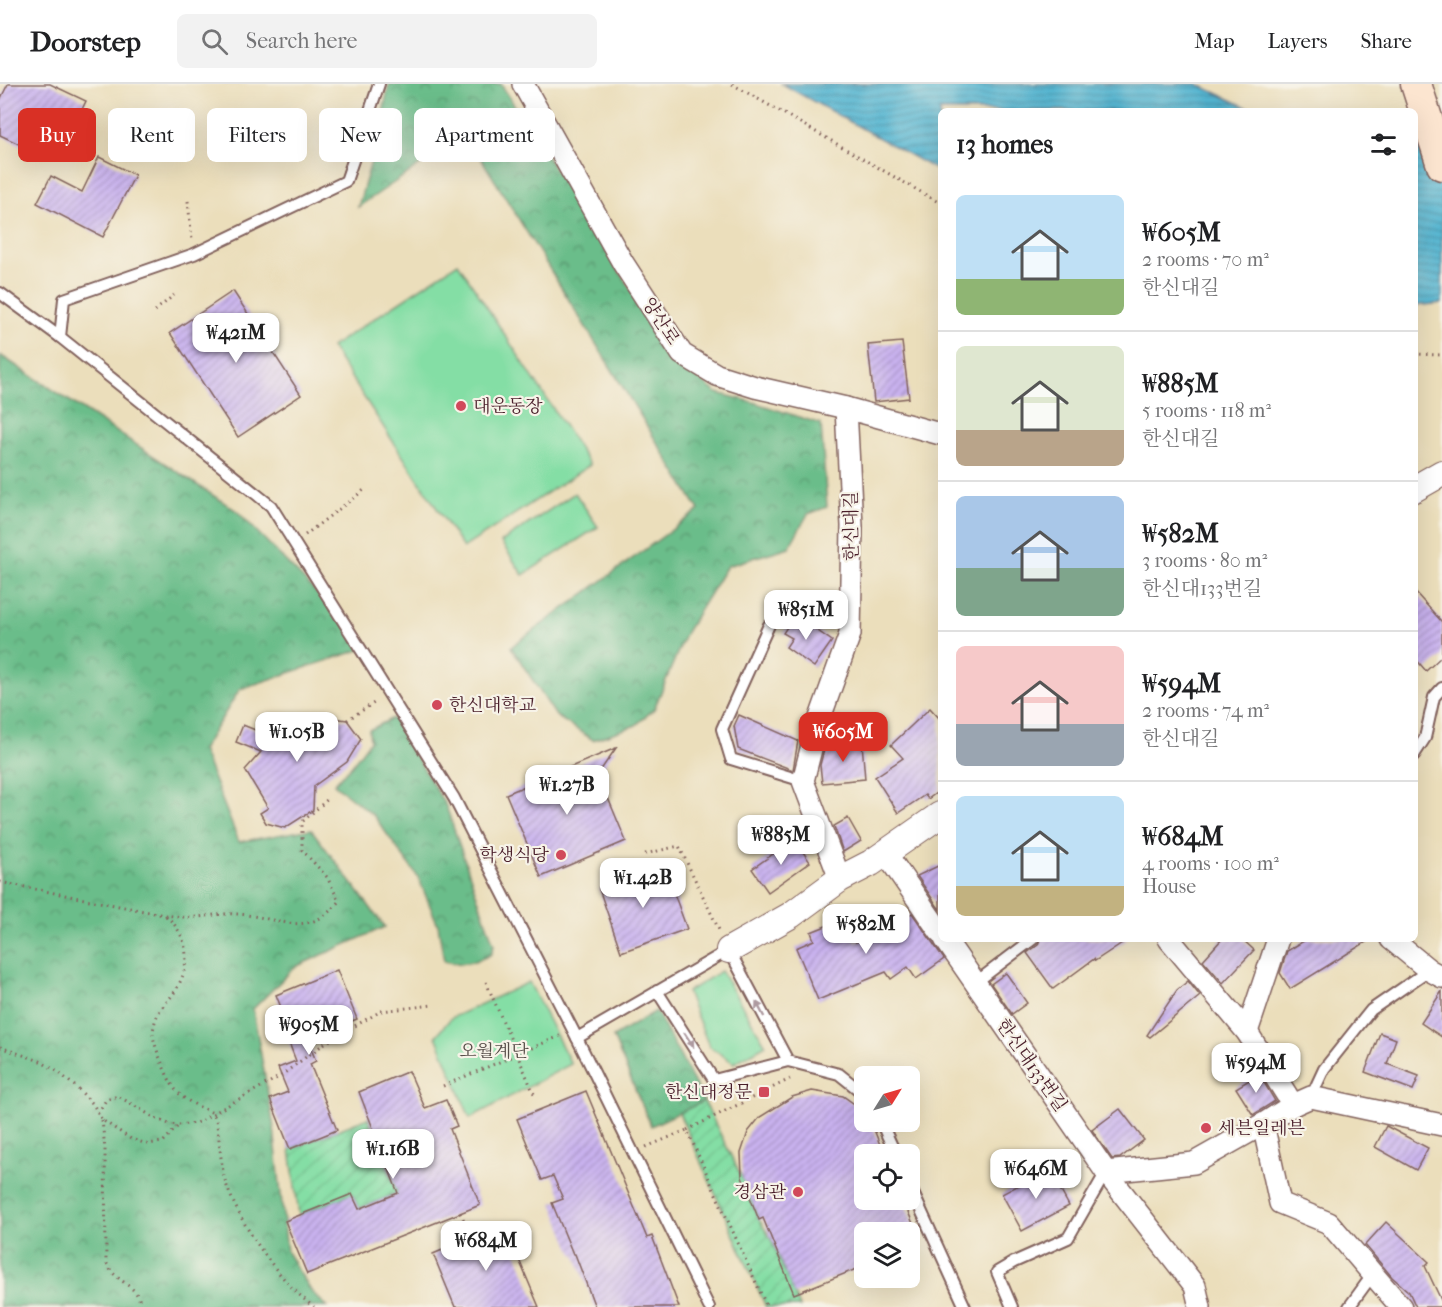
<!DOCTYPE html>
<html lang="en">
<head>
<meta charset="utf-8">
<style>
	body { margin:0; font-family:"IM FELL French Canon","Noto Serif KR",serif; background:#f2f2f2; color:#202124; height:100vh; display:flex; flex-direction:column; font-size:22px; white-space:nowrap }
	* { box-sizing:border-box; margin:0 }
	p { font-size:20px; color:#757577 }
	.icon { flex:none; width:33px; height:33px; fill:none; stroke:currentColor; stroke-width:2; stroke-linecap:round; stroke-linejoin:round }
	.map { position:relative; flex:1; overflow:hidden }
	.side { position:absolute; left:938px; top:24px; width:480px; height:834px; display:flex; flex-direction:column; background:#fff; border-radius:9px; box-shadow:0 6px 24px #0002 }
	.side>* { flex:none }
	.top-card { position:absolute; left:18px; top:24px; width:570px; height:54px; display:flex; gap:12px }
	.needle { width:39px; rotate:53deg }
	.tools { position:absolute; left:854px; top:982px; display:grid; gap:12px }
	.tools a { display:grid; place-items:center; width:66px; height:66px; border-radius:9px; background:#fff; box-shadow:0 6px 24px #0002; font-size:30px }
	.price { position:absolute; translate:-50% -51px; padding:0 14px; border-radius:12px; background:#fff; color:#222; font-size:20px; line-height:39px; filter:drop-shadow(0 2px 3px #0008) }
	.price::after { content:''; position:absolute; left:50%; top:36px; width:18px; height:14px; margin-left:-9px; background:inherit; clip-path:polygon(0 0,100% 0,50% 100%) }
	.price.current { background:#d93025; color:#fff }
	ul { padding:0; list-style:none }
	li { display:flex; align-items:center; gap:18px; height:150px; padding:0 18px }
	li+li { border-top:2px solid #e0e0e0 }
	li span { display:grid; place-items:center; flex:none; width:168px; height:120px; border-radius:9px; color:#555 }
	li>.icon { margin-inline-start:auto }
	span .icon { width:72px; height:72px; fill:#fffc; stroke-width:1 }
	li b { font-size:26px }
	h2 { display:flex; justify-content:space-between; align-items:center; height:72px; padding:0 18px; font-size:26px }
	.pill { padding:0 21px; border-radius:9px; background:#fff; box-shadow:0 6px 24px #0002; font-size:21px; line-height:54px }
	.pill.current { background:#d93025; color:#fff }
	header { display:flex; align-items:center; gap:36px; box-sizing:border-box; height:84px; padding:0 30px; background:#fff; border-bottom:2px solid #e0e0e0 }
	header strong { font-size:28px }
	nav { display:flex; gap:33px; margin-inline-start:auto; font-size:21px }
	.search { width:420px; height:54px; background:#f2f2f2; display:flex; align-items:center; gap:15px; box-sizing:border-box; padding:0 21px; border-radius:9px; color:#757577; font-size:22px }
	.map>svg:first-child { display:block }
</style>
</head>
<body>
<header>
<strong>Doorstep</strong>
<div class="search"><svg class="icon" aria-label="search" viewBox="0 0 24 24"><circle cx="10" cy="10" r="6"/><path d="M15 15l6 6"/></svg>Search here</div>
<nav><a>Map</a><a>Layers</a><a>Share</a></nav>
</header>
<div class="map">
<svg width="1442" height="1223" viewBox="0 0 1442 1223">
	<defs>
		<pattern id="forest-crowns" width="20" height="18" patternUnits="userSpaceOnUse" patternTransform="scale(1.5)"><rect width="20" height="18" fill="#6bbd8a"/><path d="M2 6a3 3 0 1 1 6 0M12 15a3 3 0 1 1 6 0" fill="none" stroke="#5a9971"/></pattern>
		<pattern id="garden-furrows" width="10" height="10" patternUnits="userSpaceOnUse" patternTransform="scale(1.5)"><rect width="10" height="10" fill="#84dea5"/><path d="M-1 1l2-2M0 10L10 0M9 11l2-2" fill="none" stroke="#74be8e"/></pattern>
		<pattern id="water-rules" width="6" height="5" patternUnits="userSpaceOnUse" patternTransform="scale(1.5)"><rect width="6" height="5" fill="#53b5d1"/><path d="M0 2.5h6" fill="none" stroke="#4793aa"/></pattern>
		<pattern id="building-hatch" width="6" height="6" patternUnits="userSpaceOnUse" patternTransform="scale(1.5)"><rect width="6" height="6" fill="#c9b2ef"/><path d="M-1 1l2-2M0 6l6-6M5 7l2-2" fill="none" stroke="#a590c2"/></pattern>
	</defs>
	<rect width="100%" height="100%" fill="#f7f3e8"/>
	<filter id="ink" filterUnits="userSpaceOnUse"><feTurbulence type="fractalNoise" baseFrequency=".0167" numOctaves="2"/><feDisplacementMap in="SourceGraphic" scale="12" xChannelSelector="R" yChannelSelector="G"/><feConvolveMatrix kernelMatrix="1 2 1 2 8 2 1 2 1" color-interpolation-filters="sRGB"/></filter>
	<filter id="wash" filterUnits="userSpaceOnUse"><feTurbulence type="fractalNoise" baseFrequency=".008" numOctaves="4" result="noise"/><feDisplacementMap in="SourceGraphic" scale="24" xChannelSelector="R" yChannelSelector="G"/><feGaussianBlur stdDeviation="1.35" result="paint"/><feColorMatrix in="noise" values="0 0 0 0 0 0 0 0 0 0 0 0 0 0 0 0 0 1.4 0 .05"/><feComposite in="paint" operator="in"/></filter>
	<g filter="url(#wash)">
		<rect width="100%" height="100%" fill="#ebdebb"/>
		<g fill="#84dea5" stroke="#677e68" stroke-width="1.5">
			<polygon points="458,179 590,381 463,464 331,263"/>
			<polygon points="575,409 598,443 523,491 501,458"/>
			<polygon points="721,887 766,961 734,979 709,962 687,908"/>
			<polygon points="529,898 571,980 470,1034 436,952 451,934"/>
		</g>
		<g fill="url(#forest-crowns)" stroke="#5a6e5a" stroke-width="1.5">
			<polygon points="389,0 501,0 677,279 717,309 753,318 821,340 827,423 808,430 789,463 727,482 686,548 654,625 636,641 593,656 556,632 511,563 699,426 466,50 358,123 377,57"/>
			<polygon points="0,271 237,427 369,563 240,605 202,666 239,758 311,745 385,843 295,883 253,925 274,1044 287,1168 311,1207 327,1223 0,1223"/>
			<path d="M 393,634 L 446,722 L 494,861 L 491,870 C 475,879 462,882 444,877 L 438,841 L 418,793 L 374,732 L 334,700 L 352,681 L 370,657 L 369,646 Z"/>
			<polygon points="656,927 704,1017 651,1042 613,953"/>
		</g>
		<g fill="url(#garden-furrows)" stroke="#677e68" stroke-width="1.5">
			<polygon points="704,1017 745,1100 759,1136 770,1153 800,1223 766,1223 679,1029"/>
			<polygon points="368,1034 398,1109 359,1125 352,1110 299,1131 290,1065"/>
		</g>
		<g fill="url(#water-rules)" stroke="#4e6a7e" stroke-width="1.5">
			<polygon points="782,0 1197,0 1255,27 940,27 940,88"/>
			<polygon points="1442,39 1442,219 1415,222 1414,43"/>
		</g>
		<g id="blocks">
			<g fill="url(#building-hatch)">
				<polygon points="8,0 50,0 86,17 75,40 43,25 25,63 0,51 0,16"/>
				<polygon points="99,73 135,91 103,153 37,119 51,92 82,108"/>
				<polygon points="233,207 301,311 238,353 170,249"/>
				<polygon points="902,258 909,314 874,318 868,261"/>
				<polygon points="1414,507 1442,538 1442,572 1426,587 1414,573"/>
				<polygon points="795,531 832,557 814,583 786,563 792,554 783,549"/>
				<polygon points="930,624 940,635 940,706 928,715 925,711 898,729 875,693 903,674 891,661"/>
				<polygon points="306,630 347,636 361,655 347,678 314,702 313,726 285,744 266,739 260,729 268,724 245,686 261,668 236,658 243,641 270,652"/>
				<polygon points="739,631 798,657 793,686 738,665 734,642"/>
				<polygon points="862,659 865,695 822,699 820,681 825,662"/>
				<polygon points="616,664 598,690 626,757 541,793 506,710"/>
				<polygon points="848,734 861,757 843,768 834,742"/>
				<polygon points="794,755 810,778 768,808 752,785"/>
				<polygon points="940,781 940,826 917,792"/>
				<polygon points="664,782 687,845 621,868 599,805"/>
				<polygon points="912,829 944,875 916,895 908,883 891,895 886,888 818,916 796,864 814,856 811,848 846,834 856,858 882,839 888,846"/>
				<polygon points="1040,855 1128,855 1095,877 1094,875 1053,905 1027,869 1038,861"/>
				<polygon points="1222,855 1242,855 1254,866 1223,899 1203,876"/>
				<polygon points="1307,855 1371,855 1290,905 1280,889 1287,867"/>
				<polygon points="337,886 357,935 307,955 316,977 310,980 337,1046 290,1065 270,1015 288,1008 278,984 296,977 288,956 293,953 276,911"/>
				<polygon points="1006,889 1027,919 1012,930 991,900"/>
				<polygon points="1188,897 1200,912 1150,953 1147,951 1177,906"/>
				<polygon points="1442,907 1442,953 1421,939"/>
				<polygon points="1380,949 1396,955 1387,980 1419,992 1413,1006 1365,988"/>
				<polygon points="409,987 425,1024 446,1016 457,1042 450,1045 480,1121 307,1190 285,1137 352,1110 359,1125 398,1109 359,1008"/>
				<polygon points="1259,990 1275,1017 1253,1031 1236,1004"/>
				<polygon points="586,1007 647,1154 652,1152 679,1223 595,1223 575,1170 573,1170 552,1119 563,1115 553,1092 542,1096 517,1035"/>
				<polygon points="812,1007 843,1012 864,1027 864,1038 871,1038 884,1071 864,1071 864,1116 903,1116 917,1149 864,1149 864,1182 794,1210 763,1134 759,1136 742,1093 741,1069 748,1048 760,1033 792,1013"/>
				<polygon points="1120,1025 1144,1056 1120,1074 1112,1075 1092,1046"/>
				<polygon points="1386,1042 1428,1064 1416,1086 1375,1063"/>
				<polygon points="1049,1085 1069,1122 1022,1147 1002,1110"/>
				<polygon points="1386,1138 1429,1178 1425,1182 1442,1218 1442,1223 1416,1223 1409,1208 1392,1193 1365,1161"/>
				<polygon points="504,1140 539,1223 455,1223 433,1170"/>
			</g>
		</g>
	</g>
	<g filter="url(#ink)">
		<use href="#blocks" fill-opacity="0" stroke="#82625d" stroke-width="1.5"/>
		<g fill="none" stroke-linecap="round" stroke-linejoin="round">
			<defs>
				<g id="service">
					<polyline points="379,0 346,97 194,170 64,215 60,253 271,422 454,714 577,954 709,1223"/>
					<polyline points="0,209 60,253"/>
					<polyline points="769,541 722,645 731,675 803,697"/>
					<polyline points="1414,671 1425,654 1434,613 1442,604"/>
					<polyline points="975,899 1033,855"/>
					<polyline points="657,907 714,996 788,977 839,990 864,1010"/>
					<polyline points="577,954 729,866 788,977"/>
					<polyline points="1311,1013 1324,985 1371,926 1429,886"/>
					<polyline points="881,1038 896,1071"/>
					<polyline points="909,1100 965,1223"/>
					<polyline points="1012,1223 997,1188 1014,1178 1068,1154 1106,1088"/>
					<polyline points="1349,1223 1373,1190"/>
				</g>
				<g id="minor">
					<polyline points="523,0 623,179 682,270 717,291 755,303 846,324 940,350"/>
					<polyline points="885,768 940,848"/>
					<polyline points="840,795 803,697 816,645 850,550 852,442 846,324"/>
					<polyline points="945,855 1106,1088 1195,1202 1200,1223"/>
					<polyline points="1169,855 1247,948 1293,1021"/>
					<polyline points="1391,855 1429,886 1442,893"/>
					<polyline points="1247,948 1278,855"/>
					<polyline points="1263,1040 1280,1119 1329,1139 1401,1223"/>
					<polyline points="1106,1088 1194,1079 1263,1040 1293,1021 1311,1013 1442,1041"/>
				</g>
				<g id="tertiary">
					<polyline points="1414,405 1442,389"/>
					<polyline points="729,866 791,831 840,795 871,779 940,731"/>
				</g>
				<polyline id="secondary" points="1416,0 1442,81"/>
			</defs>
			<use href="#service" stroke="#82625d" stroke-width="14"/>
			<use href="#minor" stroke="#82625d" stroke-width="24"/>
			<use href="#tertiary" stroke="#82625d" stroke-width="28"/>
			<use href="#secondary" stroke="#82625d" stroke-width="33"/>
			<g stroke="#82625d" stroke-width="3" stroke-dasharray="1.5 4.5" stroke-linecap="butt">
				<polyline points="732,0 940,119"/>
				<polyline points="188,117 192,156"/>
				<polyline points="155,227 174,211"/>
				<polyline points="1414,270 1442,271"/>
				<polyline points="305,451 364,406"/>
				<polyline points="347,636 377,617"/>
				<polyline points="645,770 679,762 720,848"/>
				<path d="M 0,798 L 164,831 C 175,832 186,834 197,833 C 210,832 222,829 235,830 C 276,831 307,858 339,817 L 327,793 L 302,766 L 302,738 L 328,715"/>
				<path d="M 166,832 C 187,850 192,877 178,902 C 173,913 162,921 157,932 C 155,936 153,945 153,950 C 153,960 168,996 175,1005 C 184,1017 200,1023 213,1029 L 216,1036 C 220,1056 220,1076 225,1096 C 236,1135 280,1199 314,1223"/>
				<polyline points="486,898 535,1012"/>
				<polyline points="0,963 40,977 58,988 77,1004 93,1020 102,1036 131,1055 147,1060 163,1058 179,1041"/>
				<polyline points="443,1002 560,952"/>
				<polyline points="98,1029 106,1016 118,1012 155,1034 169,1040 179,1041 196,1039 279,993 325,959 381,927 433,921"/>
				<path d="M 102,1036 L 105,1065 L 106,1178 C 108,1182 111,1187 114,1190 C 125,1201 141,1206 140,1223"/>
				<polyline points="687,1046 790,995"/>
				<polyline points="646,1063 687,1046 767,1223"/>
				<polyline points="460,1129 473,1153"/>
			</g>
			<use href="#service" stroke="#fff" stroke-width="10"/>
			<use href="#minor" stroke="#fff" stroke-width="21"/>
			<use href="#tertiary" stroke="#fff" stroke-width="26"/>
			<use href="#secondary" stroke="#fce5d0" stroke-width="30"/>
		</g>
		<defs><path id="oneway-solid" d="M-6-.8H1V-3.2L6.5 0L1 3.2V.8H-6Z" transform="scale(1.5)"/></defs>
		<g fill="#ae9aa0">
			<use href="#oneway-solid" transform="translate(760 925) rotate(-118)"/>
			<use href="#oneway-solid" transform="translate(689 956) rotate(57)"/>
		</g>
	</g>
	<g fill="#d1495b" stroke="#f7f3e8" stroke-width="2">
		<circle cx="461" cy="322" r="6"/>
		<circle cx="437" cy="621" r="6"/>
		<circle cx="561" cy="771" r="6"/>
		<rect x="758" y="1002" width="12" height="12" rx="3"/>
		<circle cx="1206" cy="1044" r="6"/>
		<circle cx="798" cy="1108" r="6"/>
	</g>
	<g text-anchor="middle" stroke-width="4.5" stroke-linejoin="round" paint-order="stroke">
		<g font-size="18" fill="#4a1f2b" stroke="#f7f3e8">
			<text transform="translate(661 237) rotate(57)" y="6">양산로</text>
			<text transform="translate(851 442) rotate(-91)" y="6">한신대길</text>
			<text transform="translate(1032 981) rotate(55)" y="6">한신대133번길</text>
		</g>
		<g font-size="18" fill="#4a1f2b" stroke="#f7f3e8" text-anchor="start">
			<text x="473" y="328">대운동장</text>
			<text x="449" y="627">한신대학교</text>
			<text x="549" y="777" text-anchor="end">학생식당</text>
			<text x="752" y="1014" text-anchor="end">한신대정문</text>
			<text x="1218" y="1050">세븐일레븐</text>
			<text x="786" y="1114" text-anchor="end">경삼관</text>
		</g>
		<g font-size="18" fill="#584f4a" stroke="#f7f3e8">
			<text x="494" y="973">오월계단</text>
		</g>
	</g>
</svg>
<div class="tools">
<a><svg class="needle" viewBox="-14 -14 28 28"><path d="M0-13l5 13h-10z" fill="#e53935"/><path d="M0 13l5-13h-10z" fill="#757577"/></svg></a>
<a><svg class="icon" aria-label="locate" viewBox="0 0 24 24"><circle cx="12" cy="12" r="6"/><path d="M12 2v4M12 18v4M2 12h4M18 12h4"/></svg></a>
<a><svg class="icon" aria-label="layers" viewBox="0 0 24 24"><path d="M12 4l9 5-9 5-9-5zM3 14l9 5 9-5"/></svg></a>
</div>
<b class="price" style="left:236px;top:280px">₩421M</b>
<b class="price" style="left:806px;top:557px">₩851M</b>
<b class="price" style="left:297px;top:679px">₩1.05B</b>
<b class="price current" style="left:843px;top:679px">₩605M</b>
<b class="price" style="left:567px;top:732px">₩1.27B</b>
<b class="price" style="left:781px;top:782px">₩885M</b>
<b class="price" style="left:643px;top:825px">₩1.42B</b>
<b class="price" style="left:866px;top:871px">₩582M</b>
<b class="price" style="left:309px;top:972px">₩905M</b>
<b class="price" style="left:1256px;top:1010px">₩594M</b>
<b class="price" style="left:393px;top:1096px">₩1.16B</b>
<b class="price" style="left:1036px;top:1116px">₩646M</b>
<b class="price" style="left:486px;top:1188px">₩684M</b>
<div class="top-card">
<a class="pill current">Buy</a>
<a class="pill">Rent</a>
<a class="pill">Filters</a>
<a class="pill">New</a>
<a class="pill">Apartment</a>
</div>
<section class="side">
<h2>13 homes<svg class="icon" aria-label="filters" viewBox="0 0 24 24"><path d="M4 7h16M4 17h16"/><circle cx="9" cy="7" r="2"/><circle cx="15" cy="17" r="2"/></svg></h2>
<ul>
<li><span style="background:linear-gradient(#bfe0f5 70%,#8fb573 0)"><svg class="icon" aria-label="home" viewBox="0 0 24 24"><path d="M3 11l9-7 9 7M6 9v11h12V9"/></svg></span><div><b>₩605M</b><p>2 rooms · 70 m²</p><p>한신대길</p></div></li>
<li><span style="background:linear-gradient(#dfe7d0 70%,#b9a48a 0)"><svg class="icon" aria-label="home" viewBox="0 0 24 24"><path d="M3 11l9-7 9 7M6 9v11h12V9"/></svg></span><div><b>₩885M</b><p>5 rooms · 118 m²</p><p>한신대길</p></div></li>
<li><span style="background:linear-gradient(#a9c7e8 60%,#7fa58c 0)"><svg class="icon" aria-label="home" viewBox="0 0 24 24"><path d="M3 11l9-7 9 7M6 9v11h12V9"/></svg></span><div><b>₩582M</b><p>3 rooms · 80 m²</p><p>한신대133번길</p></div></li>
<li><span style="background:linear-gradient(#f6c9c9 65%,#9aa5b1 0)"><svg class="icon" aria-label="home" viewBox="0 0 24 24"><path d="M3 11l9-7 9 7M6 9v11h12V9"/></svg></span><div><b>₩594M</b><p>2 rooms · 74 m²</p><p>한신대길</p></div></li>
<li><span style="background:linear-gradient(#bfe0f5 75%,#c2b280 0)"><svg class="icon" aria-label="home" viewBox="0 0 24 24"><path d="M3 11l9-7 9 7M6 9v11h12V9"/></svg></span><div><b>₩684M</b><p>4 rooms · 100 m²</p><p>House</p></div></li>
</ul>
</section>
</div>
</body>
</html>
